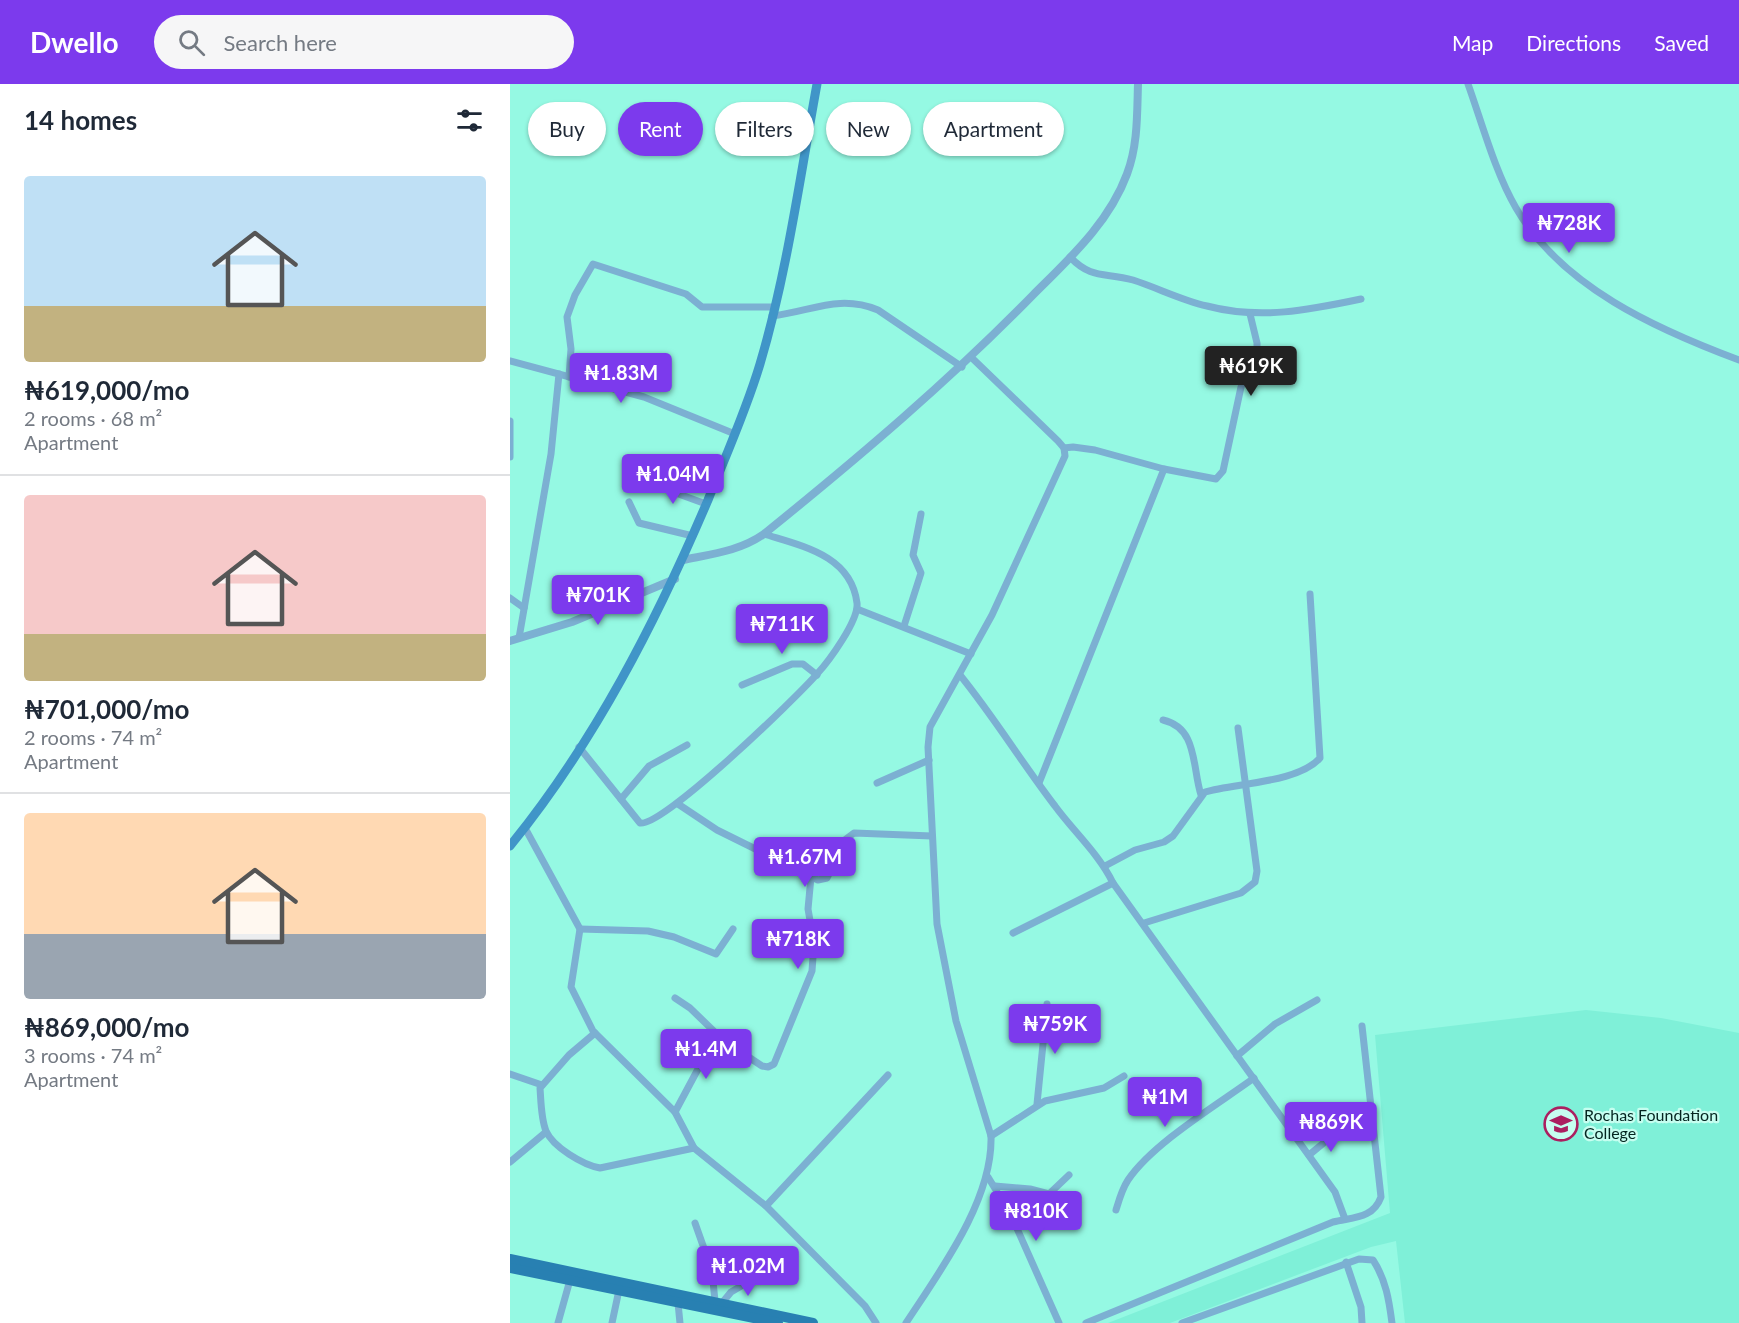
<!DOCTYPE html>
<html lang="en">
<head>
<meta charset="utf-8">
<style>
	body { margin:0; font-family:Lato,sans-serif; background:#f6f6f7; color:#1f2937; height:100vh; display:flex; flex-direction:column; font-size:22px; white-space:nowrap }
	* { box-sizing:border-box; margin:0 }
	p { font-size:20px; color:#747a83 }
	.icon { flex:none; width:33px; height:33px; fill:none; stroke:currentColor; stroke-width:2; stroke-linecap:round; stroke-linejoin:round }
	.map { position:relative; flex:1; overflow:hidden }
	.sheet { display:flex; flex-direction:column; background:#fff; width:510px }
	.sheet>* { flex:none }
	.guide { position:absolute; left:18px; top:18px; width:570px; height:54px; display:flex; gap:12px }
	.price { position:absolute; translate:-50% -51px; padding:0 14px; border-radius:6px; background:#7c3aed; color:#fff; font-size:20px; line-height:39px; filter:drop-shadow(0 2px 3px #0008) }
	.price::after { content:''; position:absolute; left:50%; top:36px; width:18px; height:14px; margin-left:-9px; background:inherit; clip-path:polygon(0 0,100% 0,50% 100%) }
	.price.current { background:#222; color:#fff }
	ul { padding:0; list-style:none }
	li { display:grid; align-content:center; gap:12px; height:318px; padding:0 24px }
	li+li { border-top:2px solid #e0e1e3 }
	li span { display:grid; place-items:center; height:186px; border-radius:6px; color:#555 }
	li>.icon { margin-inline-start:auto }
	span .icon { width:108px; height:108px; fill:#fffc; stroke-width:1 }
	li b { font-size:26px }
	h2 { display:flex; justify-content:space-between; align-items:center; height:72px; padding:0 24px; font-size:26px }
	.pill { padding:0 21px; border-radius:27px; background:#fff; box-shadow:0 2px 4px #0004; font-size:21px; line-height:54px }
	.pill.current { background:#7c3aed; color:#fff }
	header { display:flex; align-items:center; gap:36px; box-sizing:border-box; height:84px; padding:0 30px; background:#7c3aed; color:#fff }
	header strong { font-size:28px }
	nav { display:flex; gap:33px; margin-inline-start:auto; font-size:21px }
	.search { width:420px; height:54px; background:#f6f6f7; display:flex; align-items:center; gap:15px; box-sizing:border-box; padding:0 21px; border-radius:33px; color:#747a83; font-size:22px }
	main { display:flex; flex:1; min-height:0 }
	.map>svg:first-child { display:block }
</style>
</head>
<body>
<header>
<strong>Dwello</strong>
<div class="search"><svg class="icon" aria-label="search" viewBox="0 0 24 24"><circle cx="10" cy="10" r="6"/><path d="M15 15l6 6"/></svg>Search here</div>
<nav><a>Map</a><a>Directions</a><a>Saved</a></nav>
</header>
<main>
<section class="sheet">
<h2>14 homes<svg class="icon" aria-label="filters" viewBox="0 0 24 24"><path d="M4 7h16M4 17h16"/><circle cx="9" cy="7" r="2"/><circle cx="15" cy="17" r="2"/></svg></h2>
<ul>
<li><span style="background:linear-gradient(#bfe0f5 70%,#c2b280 0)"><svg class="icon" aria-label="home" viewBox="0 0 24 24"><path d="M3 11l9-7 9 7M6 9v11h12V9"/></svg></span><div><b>₦619,000/mo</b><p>2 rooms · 68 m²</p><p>Apartment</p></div></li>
<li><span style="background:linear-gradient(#f6c9c9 75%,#c2b280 0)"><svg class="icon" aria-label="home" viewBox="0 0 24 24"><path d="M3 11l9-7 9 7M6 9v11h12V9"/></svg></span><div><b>₦701,000/mo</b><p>2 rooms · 74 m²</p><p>Apartment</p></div></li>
<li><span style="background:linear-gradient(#ffd9b3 65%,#9aa5b1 0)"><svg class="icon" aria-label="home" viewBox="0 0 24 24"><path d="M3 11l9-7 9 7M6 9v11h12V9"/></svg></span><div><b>₦869,000/mo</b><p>3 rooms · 74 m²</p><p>Apartment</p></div></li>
</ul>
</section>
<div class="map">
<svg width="1229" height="1239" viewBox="0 0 1229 1239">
	<rect width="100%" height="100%" fill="#95f9e3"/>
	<polygon fill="#7ff0d8" points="1076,926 1151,934 1229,949 1229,1239 895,1239 886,1157 861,1163 660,1239 598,1239 880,1129 865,951"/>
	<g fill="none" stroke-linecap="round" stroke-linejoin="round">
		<g stroke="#7cb0d2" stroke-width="7">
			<path d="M 958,0 C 972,39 985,88 1006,124 C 1052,203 1146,245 1229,276"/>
			<path d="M 560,173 C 582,196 595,188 623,196 C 648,204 671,216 697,222 C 750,236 799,226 851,215"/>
			<path d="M 262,232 C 302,227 329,210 368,226 L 452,283"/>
			<polyline points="0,277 134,313 225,350"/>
			<polyline points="59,293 61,265 57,233 65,211 83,180 176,210 192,223 264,223"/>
			<polyline points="0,337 0,373"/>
			<polyline points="554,364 563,363 585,366 654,385 706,395 713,387 731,303 747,272 747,259 740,230"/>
			<polyline points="133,405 155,405 196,420"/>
			<polyline points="119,418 129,439 183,452"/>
			<polyline points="0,514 14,524"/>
			<polyline points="347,525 461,570"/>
			<polyline points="394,542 411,489 403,471 411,430"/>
			<polyline points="9,554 41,370 49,290"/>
			<path d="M 450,591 C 484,633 512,679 545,722 C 564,748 589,770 603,799 L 825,1108 L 835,1135"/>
			<polyline points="232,601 282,580 293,580 307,591"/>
			<path d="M 653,636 C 688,644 682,683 691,711"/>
			<path d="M 69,663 L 130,739 C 152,744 287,613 307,590 C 319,577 349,536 347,519 C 341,471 292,462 254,450"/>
			<polyline points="367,699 419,676"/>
			<polyline points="529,699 654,385"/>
			<polyline points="111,715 139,682 177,661"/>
			<polyline points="168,720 207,746 308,796 317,794 336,755 344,749 422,752"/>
			<polyline points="15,744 70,845 61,903 83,947 165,1028 184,1064 256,1122 355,1222 366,1239"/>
			<path d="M 595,782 L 625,766 L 654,758 L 663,752 L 695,708 C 725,699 788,699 810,674 L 800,510"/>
			<polyline points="634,839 731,809 745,798 747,787 728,644"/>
			<polyline points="70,845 138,847 164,853 206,870 223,845"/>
			<polyline points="503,849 603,799"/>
			<polyline points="165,914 180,924 213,956 252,982 258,983 264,980 302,887 304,859 298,825 301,793"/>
			<path d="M 85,949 L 59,971 L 30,1004 C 31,1017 31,1035 36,1047 C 43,1063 73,1081 90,1084 L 184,1064"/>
			<polyline points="727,972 765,940 807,916"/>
			<polyline points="0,990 32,1001"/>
			<polyline points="527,1020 537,920"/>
			<polyline points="165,1028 188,985 213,956"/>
			<polyline points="481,1052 535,1017 594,1004 614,992"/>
			<polyline points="799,1071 827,1048"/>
			<polyline points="0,1078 36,1048"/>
			<polyline points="478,1093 501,1131 549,1239"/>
			<polyline points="485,1102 520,1105 539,1110 559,1091"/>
			<polyline points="256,1122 378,991"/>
			<path d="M 606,1126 C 609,1116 612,1105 618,1096 C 643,1059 707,1021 744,994"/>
			<polyline points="185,1139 202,1187 205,1217"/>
			<polyline points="836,1178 851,1223 852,1239"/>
			<polyline points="168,1219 170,1239"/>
			<polyline points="212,1219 221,1208 250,1191"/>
			<polyline points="48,1239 60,1196"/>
			<polyline points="102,1239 109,1206"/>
			<path d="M 396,1239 C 430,1187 483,1116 481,1052 L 446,937 L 427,840 L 418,663 L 420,643 L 482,531 L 555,372 L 554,364 L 548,357 L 462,274"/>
			<path d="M 576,1239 L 823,1138 C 843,1133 863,1135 871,1113 L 852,942"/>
			<path d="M 672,1239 L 849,1175 L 863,1176 C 876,1196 879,1216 882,1239"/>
		</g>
		<g stroke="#7cb0d2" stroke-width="8">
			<path d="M 173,476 C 202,470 230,467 254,450 C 348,374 439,297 523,211 C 559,175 599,139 617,90 C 628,61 627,30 628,0"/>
			<polyline points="0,557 62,538 165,495"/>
		</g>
		<path stroke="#4095c8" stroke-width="9" d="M 0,762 C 84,659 146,538 198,416 C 216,371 236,327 250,280 C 277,189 290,93 307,0"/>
		<g stroke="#2880b2" stroke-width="10">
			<polyline points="0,1175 303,1239"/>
			<polyline points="0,1184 268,1239"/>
		</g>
	</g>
	<defs>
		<symbol id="university-ring" viewBox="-11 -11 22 22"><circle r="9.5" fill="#c6fef0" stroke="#ab1f60" stroke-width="1.5"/><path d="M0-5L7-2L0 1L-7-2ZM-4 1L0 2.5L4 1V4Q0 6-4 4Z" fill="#ab1f60"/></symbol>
	</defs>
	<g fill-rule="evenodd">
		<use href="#university-ring" x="1032" y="1021" width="38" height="38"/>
	</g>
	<g text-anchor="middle" stroke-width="4.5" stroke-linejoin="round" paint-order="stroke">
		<g font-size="16" fill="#042520" stroke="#c6fef0" text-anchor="start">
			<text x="1074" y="1037">Rochas Foundation<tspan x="1074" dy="18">College</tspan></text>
		</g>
	</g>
</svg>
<b class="price" style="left:1059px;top:170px">₦728K</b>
<b class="price current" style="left:741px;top:313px">₦619K</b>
<b class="price" style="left:111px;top:320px">₦1.83M</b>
<b class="price" style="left:163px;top:421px">₦1.04M</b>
<b class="price" style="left:88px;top:542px">₦701K</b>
<b class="price" style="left:272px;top:571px">₦711K</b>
<b class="price" style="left:295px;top:804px">₦1.67M</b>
<b class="price" style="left:288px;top:886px">₦718K</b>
<b class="price" style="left:545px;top:971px">₦759K</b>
<b class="price" style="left:196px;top:996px">₦1.4M</b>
<b class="price" style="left:655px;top:1044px">₦1M</b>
<b class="price" style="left:821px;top:1069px">₦869K</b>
<b class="price" style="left:526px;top:1158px">₦810K</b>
<b class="price" style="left:238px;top:1213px">₦1.02M</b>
<div class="guide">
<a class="pill">Buy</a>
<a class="pill current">Rent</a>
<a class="pill">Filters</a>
<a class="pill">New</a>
<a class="pill">Apartment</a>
</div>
</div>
</main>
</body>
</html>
